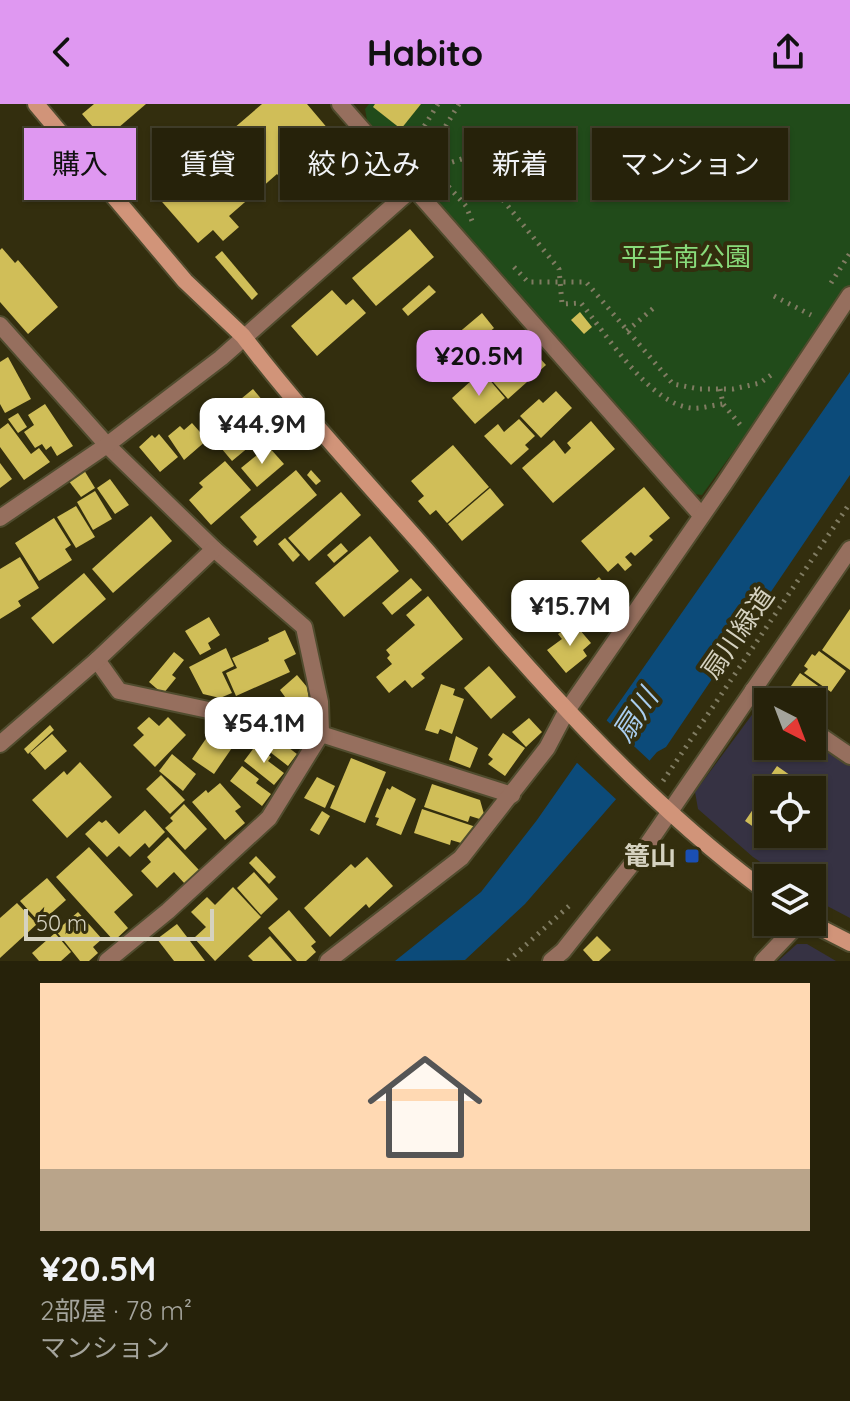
<!DOCTYPE html>
<html lang="ja">
<head>
<meta charset="utf-8">
<style>
	body { margin:0; font-family:Quicksand,"Noto Sans JP",sans-serif; background:#322f18; color:#f1f3f6; height:100vh; display:flex; flex-direction:column; font-size:30px; white-space:nowrap }
	* { box-sizing:border-box; margin:0 }
	p { font-size:26px; color:#a4a49c }
	.icon { flex:none; width:44px; height:44px; fill:none; stroke:currentColor; stroke-width:2; stroke-linecap:round; stroke-linejoin:round }
	.map { position:relative; height:857px; overflow:hidden }
	.drawer { display:flex; flex-direction:column; background:#26220a; flex:1 }
	.drawer>* { flex:none }
	.guide { position:absolute; left:24px; top:24px; width:802px; height:72px; display:flex; gap:16px }
	.needle { width:52px; rotate:138deg }
	.controls { position:absolute; left:754px; top:584px; display:grid; gap:16px }
	.controls a { display:grid; place-items:center; width:72px; height:72px; border-radius:0px; background:#26220a; box-shadow:0 2px 6px #0004,0 0 0 2px #423f2b; font-size:40px }
	.scale { position:absolute; left:24px; bottom:20px; width:190px; box-sizing:border-box; padding-left:8px; border:4px solid #d5d2c0; border-top:0; font-size:22px; line-height:28px; white-space:nowrap; color:#d5d2c0; -webkit-text-stroke:6px #332e0e; paint-order:stroke }
	.price { position:absolute; translate:-50% -68px; padding:0 18px; border-radius:16px; background:#fff; color:#222; font-size:26px; line-height:52px; filter:drop-shadow(0 2px 4px #0008) }
	.price::after { content:''; position:absolute; left:50%; top:48px; width:24px; height:18px; margin-left:-12px; background:inherit; clip-path:polygon(0 0,100% 0,50% 100%) }
	.price.active { background:#df98f1; color:#111 }
	ul { padding:0; list-style:none }
	li { display:grid; align-content:center; gap:16px; height:424px; padding:0 40px }
	li+li { border-top:2px solid #423f2b }
	li span { display:grid; place-items:center; height:248px; border-radius:0px; color:#555 }
	li>.icon { margin-inline-start:auto }
	span .icon { width:144px; height:144px; fill:#fffc; stroke-width:1 }
	li b { font-size:34px }
	.tag { padding:0 28px; border-radius:0px; background:#26220a; box-shadow:0 2px 6px #0004,0 0 0 2px #423f2b; font-size:28px; line-height:72px }
	.tag.active { background:#df98f1; color:#111 }
	header { display:flex; justify-content:space-between; align-items:center; height:104px; padding:0 40px; background:#df98f1; color:#111; font-size:36px; font-weight:800 }
	.map>svg:first-child { display:block }
</style>
</head>
<body>
<header><svg class="icon" aria-label="back" viewBox="0 0 24 24"><path d="M15 5l-7 7 7 7"/></svg>Habito<svg class="icon" aria-label="share" viewBox="0 0 24 24"><path d="M12 15V3M7 8l5-5 5 5M5 13v7h14v-7"/></svg></header>
<div class="map">
<svg width="850" height="857" viewBox="0 0 850 857">
	<rect width="100%" height="100%" fill="#332e0e"/>
	<g fill="#363243" fill-rule="evenodd">
		<path d="M 768,604 L 768,642 L 812,642 L 812,634 L 850,660 L 850,814 L 812,794 L 812,774 L 784,774 L 753,753 L 698,705 L 695,688 L 754,608 ZM 768,686 L 812,686 L 812,730 L 768,730 Z"/>
		<polygon points="797,840 807,840 836,857 778,857"/>
	</g>
	<polygon fill="#214b1a" points="369,0 850,0 850,181 830,214 702,391 693,390 367,16 365,5"/>
	<polygon fill="#0c4b7a" points="850,268 850,371 666,643 657,648 525,800 465,856 395,857 481,788 537,716"/>
	<polygon fill="#332e0e" points="603,613 652,659 619,698 574,656"/>
	<g fill="#d0be58">
		<polygon points="94,0 146,0 104,36 82,10"/>
		<polygon points="262,0 307,0 329,26 292,58 303,71 289,84 277,70 229,112 239,123 223,137 213,126 198,139 156,91"/>
		<polygon points="375,0 421,0 401,25 373,3"/>
		<polygon points="410,125 434,153 376,202 352,174"/>
		<polygon points="2,144 15,159 18,156 58,203 28,230 0,198 0,146"/>
		<polygon points="222,147 258,190 252,196 215,153"/>
		<polygon points="429,181 436,188 408,212 402,205"/>
		<polygon points="332,186 346,201 353,195 366,209 317,252 291,222"/>
		<polygon points="580,208 592,223 584,230 571,216"/>
		<polygon points="482,209 494,224 438,272 425,257"/>
		<polygon points="522,247 530,256 536,250 546,261 508,295 487,271 507,254 509,257"/>
		<polygon points="8,253 31,295 5,309 0,300 0,258"/>
		<polygon points="482,267 505,294 475,320 452,294"/>
		<polygon points="253,285 280,317 232,357 201,320 226,299 230,304"/>
		<polygon points="556,287 572,304 541,334 520,312 539,295 543,299"/>
		<polygon points="45,300 73,342 57,352 51,342 46,346 42,340 35,344 24,328 34,321 28,311"/>
		<polygon points="18,309 27,323 18,329 8,315"/>
		<polygon points="519,315 535,332 525,341 529,345 511,361 484,332 498,320 504,328"/>
		<polygon points="591,317 615,345 553,399 522,364 554,336 565,350 571,344 567,339"/>
		<polygon points="8,319 31,350 39,344 50,358 24,376 0,343 0,325"/>
		<polygon points="192,319 207,336 184,356 168,332 180,322 184,326"/>
		<polygon points="159,330 178,353 160,368 139,343 152,331 155,334"/>
		<polygon points="453,341 489,383 447,419 436,406 430,411 418,397 424,392 411,377"/>
		<polygon points="268,342 284,360 257,383 241,364"/>
		<polygon points="225,357 251,386 211,421 189,396 203,383 199,379"/>
		<polygon points="0,359 12,375 0,384"/>
		<polygon points="84,366 95,384 81,393 68,376"/>
		<polygon points="296,366 317,391 257,442 253,437 257,433 240,413"/>
		<polygon points="311,366 321,377 316,381 307,371"/>
		<polygon points="110,375 129,401 115,410 97,384"/>
		<polygon points="644,383 670,414 649,432 653,436 635,452 631,448 625,453 632,461 625,467 618,459 608,468 581,437"/>
		<polygon points="490,384 504,401 462,437 448,420"/>
		<polygon points="95,387 112,415 93,426 77,398"/>
		<polygon points="341,388 361,411 309,457 288,434"/>
		<polygon points="76,402 95,433 76,444 57,413"/>
		<polygon points="151,412 172,437 113,489 92,465"/>
		<polygon points="54,414 71,441 65,445 72,456 39,477 15,439"/>
		<polygon points="370,432 399,467 344,513 315,479"/>
		<polygon points="285,434 300,451 293,458 278,440"/>
		<polygon points="341,439 348,447 334,459 327,451"/>
		<polygon points="20,453 39,484 18,497 21,502 0,515 0,465"/>
		<polygon points="84,469 106,495 53,540 31,514"/>
		<polygon points="599,473 618,495 585,522 567,500"/>
		<polygon points="411,474 422,486 392,511 382,499"/>
		<polygon points="428,492 463,535 421,570 425,574 412,584 405,576 389,589 376,573 392,560 387,554 390,551 386,546 415,521 406,511"/>
		<polygon points="850,505 850,566 822,546"/>
		<polygon points="209,513 220,531 208,539 211,545 200,551 185,527"/>
		<polygon points="573,518 591,539 583,546 587,552 566,569 547,546 562,535 558,530"/>
		<polygon points="285,526 296,550 284,556 290,568 236,592 226,569 237,564 232,554 269,537 268,534"/>
		<polygon points="226,544 234,562 222,568 232,589 220,594 203,590 189,563"/>
		<polygon points="819,547 846,567 831,588 804,569 808,565 804,562 812,550 815,552"/>
		<polygon points="174,548 184,556 172,571 176,574 163,590 149,578"/>
		<polygon points="489,562 516,593 491,615 464,584"/>
		<polygon points="800,569 828,589 812,612 812,598 793,598 784,592"/>
		<polygon points="297,571 307,583 310,601 298,611 280,586"/>
		<polygon points="441,580 455,585 453,591 464,595 452,630 440,625 438,630 425,626"/>
		<polygon points="149,613 159,622 168,613 186,631 155,663 133,641 144,631 137,624"/>
		<polygon points="529,614 542,628 526,643 512,628"/>
		<polygon points="50,621 54,626 28,650 24,645"/>
		<polygon points="214,623 236,638 214,670 192,655"/>
		<polygon points="269,629 297,650 288,662 261,641"/>
		<polygon points="503,629 525,644 505,672 488,660 493,655 488,651"/>
		<polygon points="52,630 67,647 45,666 30,649"/>
		<polygon points="456,632 478,644 470,664 449,656"/>
		<polygon points="256,641 271,653 268,657 284,669 274,681 244,657"/>
		<polygon points="172,650 196,670 183,687 159,667"/>
		<polygon points="351,654 386,668 365,719 330,704"/>
		<polygon points="80,658 112,693 67,734 32,696 64,667 67,671"/>
		<polygon points="242,662 259,675 256,679 271,690 262,702 230,677"/>
		<polygon points="777,662 807,683 805,686 768,686 768,730 774,730 771,735 745,717 760,695 756,692"/>
		<polygon points="161,671 185,696 170,710 146,685"/>
		<polygon points="317,673 335,682 325,704 304,694"/>
		<polygon points="220,679 241,703 235,707 245,719 225,736 192,698 206,686 208,689"/>
		<polygon points="432,680 480,696 486,717 470,712 468,718 424,703"/>
		<polygon points="392,682 416,695 401,731 376,721 379,714 375,713 387,684 390,686"/>
		<polygon points="184,700 207,725 185,746 165,724 173,717 170,714"/>
		<polygon points="422,705 476,723 461,739 451,736 450,741 414,729"/>
		<polygon points="145,706 165,728 149,744 145,739 130,753 119,742 107,753 85,730 99,717 102,719 106,716 119,730"/>
		<polygon points="322,707 330,712 319,731 310,726"/>
		<polygon points="168,733 199,766 185,780 174,768 157,784 141,767 151,758 147,753"/>
		<polygon points="89,743 133,791 114,808 128,824 114,837 56,773"/>
		<polygon points="256,752 276,773 269,780 249,759"/>
		<polygon points="367,753 393,782 369,804 366,800 330,833 304,804 351,760 355,764"/>
		<polygon points="254,768 278,795 261,811 237,784"/>
		<polygon points="47,774 66,796 40,819 20,797"/>
		<polygon points="233,783 261,813 215,857 194,834 206,823 191,808 207,793 215,801"/>
		<polygon points="17,799 37,820 0,854 0,814"/>
		<polygon points="289,806 316,838 311,842 316,848 306,857 297,857 268,824"/>
		<polygon points="78,808 102,835 93,843 98,849 89,857 80,857 56,827"/>
		<polygon points="177,820 187,833 205,857 174,857 157,835"/>
		<polygon points="55,829 71,848 61,857 39,857 32,849"/>
		<polygon points="270,832 292,857 253,857 248,852"/>
		<polygon points="597,832 611,846 599,857 593,857 583,846"/>
	</g>
	<g fill="none" stroke-linecap="round" stroke-linejoin="round">
		<defs>
			<g id="street">
				<polyline points="340,0 701,411"/>
				<polyline points="0,221 107,341 214,445 304,523 320,598 321,630 269,714 168,807 107,857"/>
				<polyline points="0,414 107,341 221,254 413,84"/>
				<polyline points="97,556 119,587 321,630 512,691"/>
				<polyline points="753,586 771,598"/>
				<polyline points="812,626 850,652"/>
				<polyline points="0,640 97,556 214,445"/>
				<polyline points="328,857 461,754 547,644 566,608 724,380 850,191"/>
				<polyline points="551,857 563,847 647,741 850,445"/>
				<polyline points="763,857 800,818"/>
			</g>
			<g id="secondary">
				<path d="M 36,0 L 185,177 L 243,232 C 298,304 361,372 421,440 C 528,565 635,691 768,789"/>
				<polyline points="809,818 850,839"/>
			</g>
		</defs>
		<use href="#street" stroke="#504c2e" stroke-width="20"/>
		<use href="#secondary" stroke="#504c2e" stroke-width="20"/>
		<g stroke="#807c62" stroke-width="5" stroke-dasharray="2 6" stroke-linecap="butt">
			<polyline points="438,0 412,42 466,102 472,117"/>
			<path d="M 459,0 L 442,28 L 438,48 L 449,59 L 468,53 L 559,165 L 562,200 L 581,199 C 606,230 650,301 692,304 C 701,305 713,301 723,300"/>
			<polyline points="514,163 528,178 586,178 673,280 699,285 733,285 760,279 771,271"/>
			<polyline points="831,179 850,149"/>
			<polyline points="774,192 811,211"/>
			<polyline points="627,227 657,201"/>
			<polyline points="720,285 723,300 742,323"/>
			<polyline points="663,677 850,399"/>
			<polyline points="508,857 569,802"/>
		</g>
		<use href="#street" stroke="#966f5e" stroke-width="16"/>
		<use href="#secondary" stroke="#d19479" stroke-width="16"/>
	</g>
	<rect fill="#1a4fb4" stroke="#332e0e" stroke-width="3" x="684" y="744" width="16" height="16" rx="4"/>
	<g text-anchor="middle" stroke-width="8" stroke-linejoin="round" paint-order="stroke">
		<g font-size="26" fill="#88db7a" stroke="#332e0e">
			<text x="686" y="162">平手南公園</text>
		</g>
		<g font-size="26" fill="#d5d2c0" stroke="#332e0e">
			<text transform="translate(738 529) rotate(-55)" y="9">扇川緑道</text>
		</g>
		<g font-size="26" font-weight="bold" fill="#d5d2c0" stroke="#332e0e" text-anchor="end">
			<text x="676" y="761">篭山</text>
		</g>
		<g font-size="28" font-style="italic" fill="#a9cdef" stroke="#332e0e">
			<text transform="translate(635 611) rotate(-57)" y="10">扇川</text>
		</g>
	</g>
</svg>
<div class="controls">
<a><svg class="needle" viewBox="-14 -14 28 28"><path d="M0-13l5 13h-10z" fill="#e53935"/><path d="M0 13l5-13h-10z" fill="#a4a49c"/></svg></a>
<a><svg class="icon" aria-label="locate" viewBox="0 0 24 24"><circle cx="12" cy="12" r="6"/><path d="M12 2v4M12 18v4M2 12h4M18 12h4"/></svg></a>
<a><svg class="icon" aria-label="layers" viewBox="0 0 24 24"><path d="M12 4l9 5-9 5-9-5zM3 14l9 5 9-5"/></svg></a>
</div>
<div class="scale">50 m</div>
<b class="price active" style="left:479px;top:294px">¥20.5M</b>
<b class="price" style="left:262px;top:362px">¥44.9M</b>
<b class="price" style="left:570px;top:544px">¥15.7M</b>
<b class="price" style="left:264px;top:661px">¥54.1M</b>
<div class="guide">
<a class="tag active">購入</a>
<a class="tag">賃貸</a>
<a class="tag">絞り込み</a>
<a class="tag">新着</a>
<a class="tag">マンション</a>
</div>
</div>
<section class="drawer">
<ul>
<li><span style="background:linear-gradient(#ffd9b3 75%,#b9a48a 0)"><svg class="icon" aria-label="home" viewBox="0 0 24 24"><path d="M3 11l9-7 9 7M6 9v11h12V9"/></svg></span><div><b>¥20.5M</b><p>2部屋 · 78 m²</p><p>マンション</p></div></li>
</ul>
</section>
</body>
</html>
